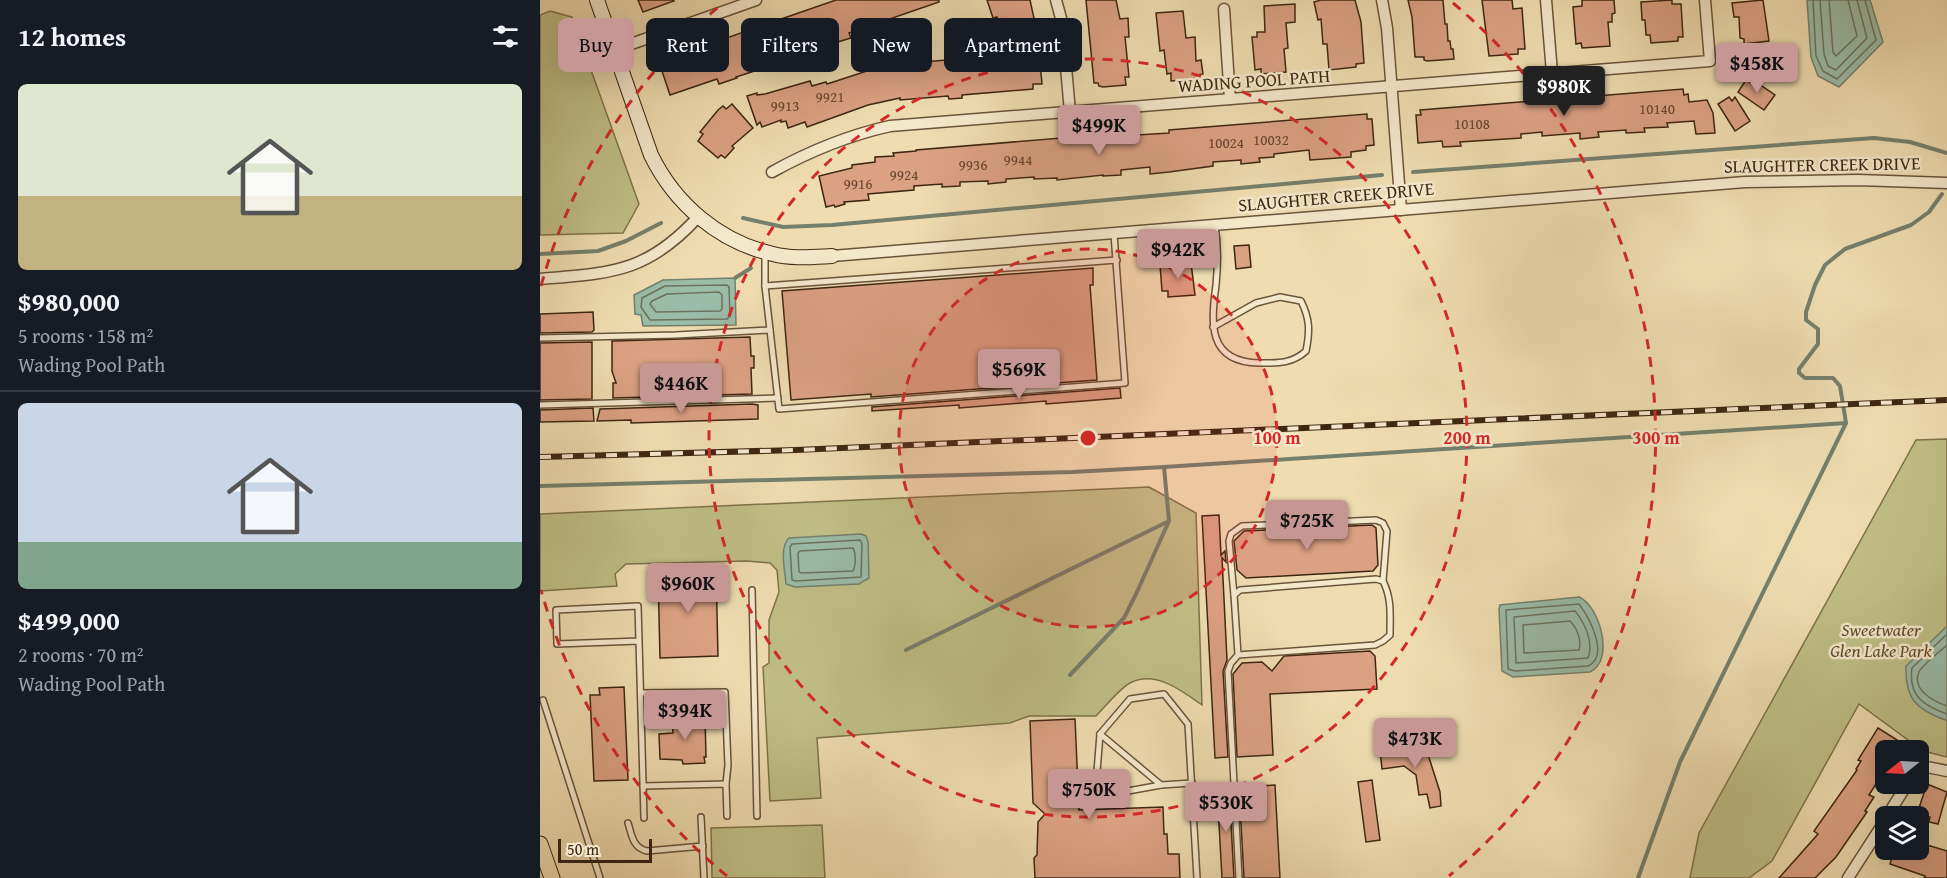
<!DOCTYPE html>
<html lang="en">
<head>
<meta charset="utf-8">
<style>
	body { margin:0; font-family:"Gentium Book Plus",serif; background:#20242c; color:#f1f3f6; height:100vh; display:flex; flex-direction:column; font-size:22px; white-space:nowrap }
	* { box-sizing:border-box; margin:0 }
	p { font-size:20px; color:#9ea1a6 }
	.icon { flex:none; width:33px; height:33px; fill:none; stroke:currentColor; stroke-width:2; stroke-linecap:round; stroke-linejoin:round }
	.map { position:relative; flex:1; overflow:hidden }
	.side { display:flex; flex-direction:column; background:#171b24; width:540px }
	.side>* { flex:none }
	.top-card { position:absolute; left:18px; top:18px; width:570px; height:54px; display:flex; gap:12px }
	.needle { width:39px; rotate:252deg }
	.fabs { position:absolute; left:1335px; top:740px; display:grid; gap:12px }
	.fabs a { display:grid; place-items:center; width:54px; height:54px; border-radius:9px; background:#171b24; box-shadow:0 6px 24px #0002; font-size:30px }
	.scale { position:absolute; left:18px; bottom:15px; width:94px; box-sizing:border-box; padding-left:6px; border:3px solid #3e2712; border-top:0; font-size:16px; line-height:21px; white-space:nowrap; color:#3e2712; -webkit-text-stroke:4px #f5e9cc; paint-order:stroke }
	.price { position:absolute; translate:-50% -51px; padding:0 14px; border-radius:6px; background:#c59692; color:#111; font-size:20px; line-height:39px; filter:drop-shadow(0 2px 3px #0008) }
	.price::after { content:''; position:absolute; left:50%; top:36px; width:18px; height:14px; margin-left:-9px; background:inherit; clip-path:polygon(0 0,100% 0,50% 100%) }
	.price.active { background:#222; color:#fff }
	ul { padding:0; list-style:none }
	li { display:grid; align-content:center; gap:12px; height:318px; padding:0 18px }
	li+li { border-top:2px solid #363941 }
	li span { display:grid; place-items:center; height:186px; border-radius:9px; color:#555 }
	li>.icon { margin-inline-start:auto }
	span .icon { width:108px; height:108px; fill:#fffc; stroke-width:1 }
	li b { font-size:26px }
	h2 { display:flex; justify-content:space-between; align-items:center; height:72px; padding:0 18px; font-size:26px }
	.pill { padding:0 21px; border-radius:9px; background:#171b24; box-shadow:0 6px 24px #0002; font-size:21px; line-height:54px }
	.pill.active { background:#c59692; color:#111 }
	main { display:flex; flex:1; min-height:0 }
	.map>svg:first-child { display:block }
</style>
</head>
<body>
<main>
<section class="side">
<h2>12 homes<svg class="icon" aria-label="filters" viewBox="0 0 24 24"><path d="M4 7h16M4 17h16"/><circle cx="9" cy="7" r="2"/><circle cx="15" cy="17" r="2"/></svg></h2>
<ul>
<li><span style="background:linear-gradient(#dfe7d0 60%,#c2b280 0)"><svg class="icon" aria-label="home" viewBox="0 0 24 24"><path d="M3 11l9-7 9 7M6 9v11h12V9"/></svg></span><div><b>$980,000</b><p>5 rooms · 158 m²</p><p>Wading Pool Path</p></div></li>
<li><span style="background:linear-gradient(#c9d6e8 75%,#7fa58c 0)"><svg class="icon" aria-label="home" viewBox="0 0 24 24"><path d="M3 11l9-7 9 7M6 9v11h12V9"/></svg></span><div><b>$499,000</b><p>2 rooms · 70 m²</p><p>Wading Pool Path</p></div></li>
</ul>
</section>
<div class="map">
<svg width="1407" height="878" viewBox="0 0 1407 878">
	<rect width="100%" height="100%" fill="#efddb1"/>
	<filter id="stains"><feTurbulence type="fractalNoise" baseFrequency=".00333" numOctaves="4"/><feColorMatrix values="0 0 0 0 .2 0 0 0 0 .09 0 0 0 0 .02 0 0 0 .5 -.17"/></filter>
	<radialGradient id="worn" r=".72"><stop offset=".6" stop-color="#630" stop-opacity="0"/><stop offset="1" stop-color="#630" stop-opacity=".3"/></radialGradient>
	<g fill="#c0bf87" stroke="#7f734c" stroke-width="1.5">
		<polygon points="10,11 32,17 99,204 83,233 0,235 0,15"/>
		<polygon points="1407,439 1407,757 1383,751 1319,704 1232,861 1209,878 1150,878 1159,833 1376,440"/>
		<path d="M 609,487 L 656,513 L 662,705 C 641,690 615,670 590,683 C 579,689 565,707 556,716 L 489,716 L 470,723 L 277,738 L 281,798 L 230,801 L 223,667 L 229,663 L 229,620 L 239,592 L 237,570 L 230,563 L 207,561 L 86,564 L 75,574 L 77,586 L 0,591 L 0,514 Z"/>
		<polygon points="282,825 285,878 172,878 171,828"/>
	</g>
	<g fill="#9abca8" stroke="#75806c" stroke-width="1.5">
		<polygon points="1267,0 1330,0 1343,42 1299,87 1278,76 1271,57"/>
		<polygon points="195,278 196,325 103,326 101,315 95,314 94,295 123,280"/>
		<path d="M 321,534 L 326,536 L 328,542 L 329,578 L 319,584 L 255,587 L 246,584 C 245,571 239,547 249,538 Z"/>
		<path d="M 1039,597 C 1060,606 1075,661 1050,672 L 973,677 L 962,671 L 959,609 L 960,605 Z"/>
		<path d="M 1407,626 L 1407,720 L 1405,720 C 1376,709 1365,699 1366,666 Z"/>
	</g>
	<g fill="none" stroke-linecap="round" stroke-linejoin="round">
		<g stroke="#6c725d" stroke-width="1.5">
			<polyline points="1273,0 1276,56 1283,71 1297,79 1336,40 1325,0"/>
			<polyline points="1280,0 1284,54 1288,66 1296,70 1327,38 1317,0"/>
			<polyline points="1289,0 1293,52 1296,56 1317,36 1308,0"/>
			<polygon points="187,285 189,287 190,316 187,319 110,320 101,307 102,298 125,286"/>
			<polygon points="179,292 182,295 182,309 180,311 116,312 110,304 112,301 127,294"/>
			<polygon points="320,540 322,544 321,577 256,581 252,580 250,547 252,544"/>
			<path d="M 313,548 C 316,553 316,566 313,571 L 262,573 L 259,572 L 258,553 L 260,551 Z"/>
			<path d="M 1039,604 C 1049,617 1070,656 1048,666 L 975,671 L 968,669 L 966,610 Z"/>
			<path d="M 1035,611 C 1045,623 1054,643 1048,658 L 976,663 L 974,617 Z"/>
			<path d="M 1030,621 C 1037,628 1042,640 1039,650 L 984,653 L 983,625 Z"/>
			<path d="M 1407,634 L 1372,668 C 1368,696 1384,706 1407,714"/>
			<path d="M 1407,645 C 1401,651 1382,665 1379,672 C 1371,690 1395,702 1407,706"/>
		</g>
		<g stroke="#75806c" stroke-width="4">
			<polyline points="873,172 1334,138 1370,142 1407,153"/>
			<polyline points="203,218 243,227 292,225 842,175"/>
			<polyline points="0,254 58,251 86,241 121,223"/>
			<polyline points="195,278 211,268"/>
			<polyline points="0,486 532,472 624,467 1306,423"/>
			<polyline points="366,650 629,521"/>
			<polyline points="530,675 584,618 597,592 629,521 624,467"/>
			<polyline points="1098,878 1140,762 1306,423 1300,386 1293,378 1265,378 1259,373 1259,369 1278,344 1278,329 1266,320 1266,312 1275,285 1285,265 1305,249 1371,225 1389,212 1402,194"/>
		</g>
	</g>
	<g fill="#dba183" stroke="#3e2712" stroke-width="1.5">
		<polygon points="98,0 133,0 134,1 103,12"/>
		<polygon points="296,0 399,0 399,2 309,33 311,38 271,50 270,47 240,58 242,62 196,77 197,78 179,84 177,79 130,95 121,68 125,67 123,60"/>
		<polygon points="447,0 490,0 497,32 502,84 493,84 493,89 422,95 422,98 409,99 408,96 360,100 360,98 328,105 267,127 265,122 248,128 246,121 241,122 241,120 222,127 220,122 217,125 207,96 217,93 217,95 225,94 270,81 272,86 286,82 287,84 327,71 326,65 344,61 345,65 419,59 419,62 460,58 459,48 464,47 457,17 453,18"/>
		<polygon points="546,0 576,0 580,19 588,18 589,37 585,37 589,77 585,77 586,85 563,87 559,86 558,83 554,83"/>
		<polygon points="781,0 815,0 821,22 824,63 816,64 816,67 789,70 787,44 783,44 781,19 778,20 774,2"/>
		<polygon points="868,0 903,0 905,24 907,24 908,41 910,41 911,49 913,49 914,59 887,61 884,60 884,57 875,57 872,17"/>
		<polygon points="942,0 972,0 973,9 982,8 985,49 978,49 978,54 949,56"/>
		<polygon points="1042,0 1074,0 1075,13 1072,14 1072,22 1068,22 1070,46 1042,48 1041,43 1036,44 1033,7 1042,6"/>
		<polygon points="1132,0 1132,4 1141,4 1143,37 1138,37 1138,41 1111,43 1110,35 1106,35 1105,20 1102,20 1101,2"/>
		<polygon points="1223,0 1229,41 1204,44 1204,39 1200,38 1199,17 1194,17 1192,3"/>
		<polygon points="755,4 755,22 746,23 748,48 744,49 746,72 721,74 721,69 715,70 712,37 717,37 717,32 725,32 724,6"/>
		<polygon points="643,11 646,38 655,37 656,61 661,60 663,74 657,75 658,79 631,81 631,73 627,74 624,50 620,51 616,13"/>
		<polygon points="1206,80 1211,83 1213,80 1235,95 1224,110 1198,92"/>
		<polygon points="1143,89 1144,95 1148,94 1149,102 1167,100 1173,113 1175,133 1156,134 1154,121 1127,123 1128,127 1104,128 1105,132 1086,133 1086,130 1058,132 1059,137 1040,139 1040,133 1002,136 1002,132 981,134 981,138 920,142 921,146 903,147 902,141 878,143 876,115 881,115 880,110"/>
		<polygon points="1189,97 1192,101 1195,97 1210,121 1195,131 1178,104"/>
		<polygon points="192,104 213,128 192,146 194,148 185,158 181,155 178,158 158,141 163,134 160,132 178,110 183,106 186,109"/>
		<polygon points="827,114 827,119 832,119 834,145 826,146 826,150 811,152 811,157 770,160 769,150 734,154 734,157 719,158 720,162 701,164 701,160 673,162 673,166 629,172 610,174 610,167 581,170 581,175 563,176 563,175 517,180 517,178 494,179 494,177 466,179 466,182 448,184 448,181 420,182 420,186 402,187 402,184 374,186 374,190 328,194 329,200 304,202 305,204 295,207 294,205 286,207 279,176 312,168 312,165 335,162 335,157 354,156 353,153 376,151 376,150 583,133 597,132 597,135 629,133 629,130"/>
		<polygon points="709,245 711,267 696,269 694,246"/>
		<polygon points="651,263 655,295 628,297 628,291 622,291 620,265"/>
		<polygon points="553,268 553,285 550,285 557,380 331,397 331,394 251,400 242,291"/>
		<polygon points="53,312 54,330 52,332 0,333 0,314"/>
		<polygon points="210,337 211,356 214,356 214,368 211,368 212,394 73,398 73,383 76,383 72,371 72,341"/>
		<polygon points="52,342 52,399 0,400 0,343"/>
		<polygon points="580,388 581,398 506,404 506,401 419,408 419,405 332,411 332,407"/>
		<polygon points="212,404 218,405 218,419 91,423 91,420 57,421 60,409"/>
		<polygon points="53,408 54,421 0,422 0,410"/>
		<polygon points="679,515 681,555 685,551 686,562 682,558 687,660 683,671 688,757 675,758 662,516"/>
		<polygon points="832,525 836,528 838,565 833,571 706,578 697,570 694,541 704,531"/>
		<polygon points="176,570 178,656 120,658 118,572"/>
		<polygon points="830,651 835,656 837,689 730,694 733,755 697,757 693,674 702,663 722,662 732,671 744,656"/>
		<polygon points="84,687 88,780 54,781 50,695 60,695 59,688"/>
		<polygon points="165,716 166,757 164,757 165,763 143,764 142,760 120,759 119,734 133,733 132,718"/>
		<polygon points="535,719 539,810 623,807 624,834 627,834 628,854 639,854 640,878 495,878 494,858 497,855 498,822 505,814 493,803 490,721"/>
		<polygon points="1338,728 1373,750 1346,750 1346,768 1329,795 1334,797 1325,811 1327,812 1296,857 1275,878 1239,878 1278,834 1274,831 1317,770 1316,769 1321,761 1318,760"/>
		<polygon points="885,745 900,792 901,806 890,808 887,794 879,795 876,775 864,766 842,769 840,750"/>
		<polygon points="832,780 840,840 826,842 818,782"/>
		<polygon points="1387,784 1407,792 1398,824 1389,822 1390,817 1377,814"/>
		<polygon points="735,785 740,878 704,878 699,787"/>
		<polygon points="689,787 694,878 682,878 677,788"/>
		<polygon points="1384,844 1407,851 1407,878 1384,878 1385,876 1350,864 1354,849 1382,851"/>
	</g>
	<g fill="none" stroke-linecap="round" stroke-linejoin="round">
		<defs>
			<g id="lane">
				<polyline points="225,254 225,286 577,260"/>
				<polyline points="225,286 239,409 585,383 574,234"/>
				<path d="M 673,327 L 716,303 L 740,297 L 761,301 C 770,319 770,331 766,351 C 752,364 737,363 719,363 C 667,362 671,323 676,285 C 678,265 678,245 675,225"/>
				<polyline points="0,338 136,335 230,330"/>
				<polyline points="0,405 238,398"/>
				<polyline points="212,590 217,816"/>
				<polyline points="694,595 689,541 691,534 702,526 836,520 843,523 847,531 843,581"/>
				<polyline points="99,641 17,644 16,610 98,606 104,818"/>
				<path d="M 698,655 L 835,645 L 843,641 L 850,635 C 850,615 852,599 843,581 L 836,579 L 700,590 L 694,595 L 698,655 L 691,663 L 688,671 L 699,878"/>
				<polyline points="101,693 185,692 188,765 186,784"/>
				<polyline points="3,700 60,878"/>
				<polyline points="560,734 621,785 652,783"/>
				<polyline points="621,785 555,797 560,734 590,699 624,694 648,724 657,878"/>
				<polyline points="103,786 186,784 187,816"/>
				<polyline points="161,817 164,878"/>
				<path d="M 88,823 C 92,836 93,848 107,851 L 163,846"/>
			</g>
			<g id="street">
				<polyline points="516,0 522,22 530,112"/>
				<polyline points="842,0 847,28 861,210"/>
				<polyline points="1006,0 1012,73"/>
				<polyline points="684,9 690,99"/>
				<polyline points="74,50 216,0"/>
				<path d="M 232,172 C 268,152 310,135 350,126 L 1170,61 L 1165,0"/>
				<polyline points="292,256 1205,182 1318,180 1407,183"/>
				<path d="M 0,279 C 71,273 107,273 158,217"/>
				<polyline points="1378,771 1387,767 1407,771"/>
				<polyline points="1347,816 1368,783"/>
				<polyline points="1308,878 1346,819"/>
			</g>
			<path id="secondary" d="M 57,0 L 111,155 C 135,204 179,242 233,254 C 252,259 272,257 292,256"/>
			<polyline id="primary" points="0,844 12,878"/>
		</defs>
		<use href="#lane" stroke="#6a543a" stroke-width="8"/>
		<use href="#street" stroke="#6a543a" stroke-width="13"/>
		<use href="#secondary" stroke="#3e2712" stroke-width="16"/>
		<use href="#primary" stroke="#3e2712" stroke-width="17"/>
		<use href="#lane" stroke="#f5e9cc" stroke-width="5"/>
		<use href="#street" stroke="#f5e9cc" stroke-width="10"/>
		<use href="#secondary" stroke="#f5e9cc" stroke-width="14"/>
		<use href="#primary" stroke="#efddb1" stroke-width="15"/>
		<defs>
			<polyline id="rail" points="0,457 256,450 1407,400"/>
		</defs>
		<use href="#rail" stroke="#3e2712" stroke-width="6"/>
		<use href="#rail" stroke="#f5e9cc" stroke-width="4" stroke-dasharray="11" stroke-linecap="butt"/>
	</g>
	<circle cx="548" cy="438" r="189" fill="#d62828" fill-opacity=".12"/>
	<g fill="none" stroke="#d62828" stroke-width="3" stroke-dasharray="10 8">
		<circle cx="548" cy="438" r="189"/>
		<circle cx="548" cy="438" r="379"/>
		<path d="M187 876A568 568 0 0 1 1 590M1 286A568 568 0 0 1 183 3M913 3A568 568 0 0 1 909 876"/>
	</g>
	<g text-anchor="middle" stroke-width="5" stroke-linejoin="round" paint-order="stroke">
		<g font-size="15" fill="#65462e">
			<text x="290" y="102">9921</text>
			<text x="245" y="111">9913</text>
			<text x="1117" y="114">10140</text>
			<text x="932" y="129">10108</text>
			<text x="731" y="145">10032</text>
			<text x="686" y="148">10024</text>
			<text x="478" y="165">9944</text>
			<text x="433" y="170">9936</text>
			<text x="364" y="180">9924</text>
			<text x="318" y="189">9916</text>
		</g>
		<g font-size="18" fill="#3e2712" stroke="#f5e9cc">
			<text transform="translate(714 81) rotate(-4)" y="6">WADING POOL PATH</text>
			<text transform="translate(1282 165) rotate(-1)" y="6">SLAUGHTER CREEK DRIVE</text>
			<text transform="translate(796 197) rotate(-5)" y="6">SLAUGHTER CREEK DRIVE</text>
		</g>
		<g font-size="18" font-style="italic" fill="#5e4d2f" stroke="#f5e9cc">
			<text x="1341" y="636">Sweetwater<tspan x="1341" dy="21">Glen Lake Park</tspan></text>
		</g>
	</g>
	<circle cx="548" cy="438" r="9" fill="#d62828" stroke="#f5e9cc" stroke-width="3"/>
	<g font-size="18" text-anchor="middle" font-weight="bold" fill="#d62828" stroke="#f5e9cc" stroke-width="5" stroke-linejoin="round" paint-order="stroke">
		<text x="737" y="444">100 m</text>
		<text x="927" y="444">200 m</text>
		<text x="1116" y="444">300 m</text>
	</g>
	<rect width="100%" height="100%" filter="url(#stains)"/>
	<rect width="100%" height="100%" fill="url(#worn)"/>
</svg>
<div class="fabs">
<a><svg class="needle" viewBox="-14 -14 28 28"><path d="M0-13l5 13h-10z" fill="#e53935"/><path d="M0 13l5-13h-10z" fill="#9ea1a6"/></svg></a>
<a><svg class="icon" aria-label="layers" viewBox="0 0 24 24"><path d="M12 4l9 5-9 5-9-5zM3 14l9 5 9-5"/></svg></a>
</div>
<div class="scale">50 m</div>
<b class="price" style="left:1217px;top:94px">$458K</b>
<b class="price active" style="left:1024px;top:117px">$980K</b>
<b class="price" style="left:559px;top:156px">$499K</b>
<b class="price" style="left:638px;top:280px">$942K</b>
<b class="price" style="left:479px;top:400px">$569K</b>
<b class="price" style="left:141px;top:414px">$446K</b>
<b class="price" style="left:767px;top:551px">$725K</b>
<b class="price" style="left:148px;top:614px">$960K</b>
<b class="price" style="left:145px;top:741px">$394K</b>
<b class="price" style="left:875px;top:769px">$473K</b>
<b class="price" style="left:549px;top:820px">$750K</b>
<b class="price" style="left:686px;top:833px">$530K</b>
<div class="top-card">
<a class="pill active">Buy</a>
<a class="pill">Rent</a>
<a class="pill">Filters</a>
<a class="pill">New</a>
<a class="pill">Apartment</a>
</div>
</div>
</main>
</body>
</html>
